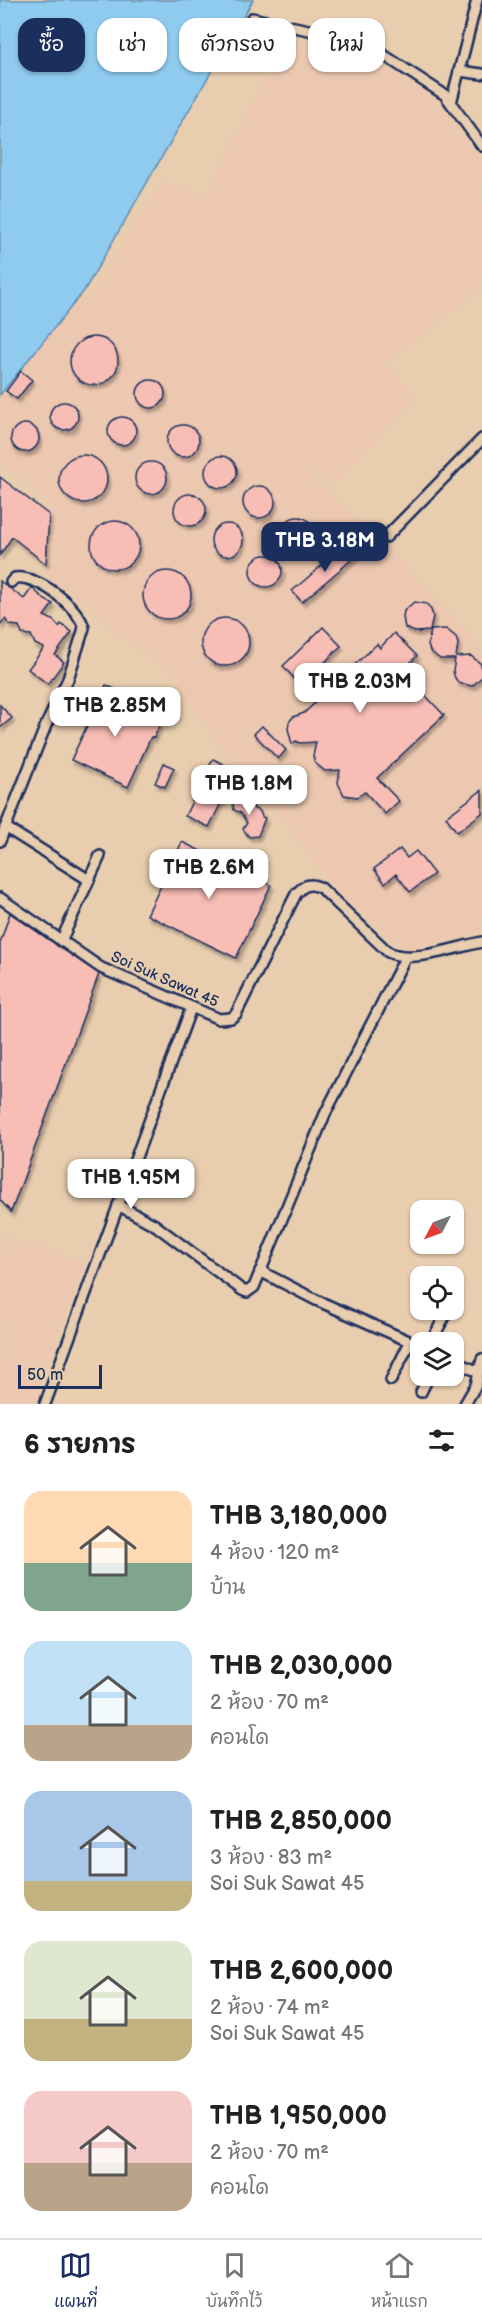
<!DOCTYPE html>
<html lang="th">
<head>
<meta charset="utf-8">
<style>
	body { margin:0; font-family:"Balsamiq Sans","Playpen Sans Thai",sans-serif; background:#f2f2f2; color:#202124; height:100vh; display:flex; flex-direction:column; font-size:22px; white-space:nowrap }
	* { box-sizing:border-box; margin:0 }
	p { font-size:20px; color:#757577 }
	.icon { flex:none; width:33px; height:33px; fill:none; stroke:currentColor; stroke-width:2; stroke-linecap:round; stroke-linejoin:round }
	.map { position:relative; height:1404px; overflow:hidden }
	.side { display:flex; flex-direction:column; background:#fff; flex:1 }
	.side>* { flex:none }
	.banner { position:absolute; left:18px; top:18px; width:447px; height:54px; display:flex; gap:12px }
	.needle { width:39px; rotate:229deg }
	.buttons { position:absolute; left:410px; top:1200px; display:grid; gap:12px }
	.buttons a { display:grid; place-items:center; width:54px; height:54px; border-radius:12px; background:#fff; box-shadow:0 2px 4px #0004; font-size:30px }
	.scale { position:absolute; left:18px; bottom:15px; width:84px; box-sizing:border-box; padding-left:6px; border:3px solid #1b2f5e; border-top:0; font-size:16px; line-height:21px; white-space:nowrap; color:#1b2f5e; -webkit-text-stroke:4px #e8cdaf; paint-order:stroke }
	.price { position:absolute; translate:-50% -51px; padding:0 14px; border-radius:12px; background:#fff; color:#222; font-size:20px; line-height:39px; filter:drop-shadow(0 2px 3px #0008) }
	.price::after { content:''; position:absolute; left:50%; top:36px; width:18px; height:14px; margin-left:-9px; background:inherit; clip-path:polygon(0 0,100% 0,50% 100%) }
	.price.selected { background:#1b2f5e; color:#fff }
	ul { padding:0; list-style:none }
	li { display:flex; align-items:center; gap:18px; height:150px; padding:0 24px }
	li span { display:grid; place-items:center; flex:none; width:168px; height:120px; border-radius:18px; color:#555 }
	li>.icon { margin-inline-start:auto }
	span .icon { width:72px; height:72px; fill:#fffc; stroke-width:1 }
	li b { font-size:26px }
	h2 { display:flex; justify-content:space-between; align-items:center; height:72px; padding:0 24px; font-size:26px }
	.tag { padding:0 21px; border-radius:18px; background:#fff; box-shadow:0 2px 4px #0004; font-size:21px; line-height:54px }
	.tag.selected { background:#1b2f5e; color:#fff }
	.dock { display:flex; justify-content:space-around; align-items:center; height:84px; border-top:2px solid #e0e0e0; background:#fff; font-size:16px; color:#757577 }
	.dock a { display:grid; justify-items:center; gap:3px }
	.dock .selected { color:#1b2f5e }
	.map>svg:first-child { display:block }
</style>
</head>
<body>
<div class="map">
<svg width="482" height="1404" viewBox="0 0 482 1404">
	<defs>
		<filter id="shadow"><feDropShadow dx="2.5" dy="4" stdDeviation="1.5" flood-color="#0004"/></filter>
	</defs>
	<rect width="100%" height="100%" fill="#e8cdaf"/>
	<filter id="ink" filterUnits="userSpaceOnUse"><feTurbulence type="fractalNoise" baseFrequency=".0167" numOctaves="2"/><feDisplacementMap in="SourceGraphic" scale="12" xChannelSelector="R" yChannelSelector="G"/><feConvolveMatrix kernelMatrix="1 2 1 2 8 2 1 2 1" color-interpolation-filters="sRGB"/></filter>
	<g filter="url(#ink)">
		<g fill="#edc8b1">
			<polygon points="309,35 348,47 403,77 432,97 437,92 482,160 482,289 384,362 417,397 331,486 312,468 298,468 372,532 482,648 482,932 404,951 392,938 340,896 275,809 246,783 190,704 175,675 112,631 93,607 48,580 48,502 0,462 0,395 78,298 91,293 164,181 206,198 262,85"/>
			<polygon points="0,1235 85,1263 38,1388 39,1404 0,1404"/>
		</g>
		<polygon fill="#8ecbef" stroke="#608db5" stroke-width="1.5" points="0,0 253,0 84,291 0,395"/>
		<g fill="#f8bdb5" stroke="#1b2f5e" stroke-width="1.5" filter="url(#shadow)">
			<circle cx="94" cy="361" r="24"/>
			<polygon points="21,371 32,380 17,399 6,391"/>
			<circle cx="151" cy="394" r="14"/>
			<circle cx="64" cy="416" r="14"/>
			<circle cx="122" cy="431" r="14"/>
			<circle cx="25" cy="438" r="14"/>
			<circle cx="183" cy="441" r="16"/>
			<circle cx="83" cy="479" r="24"/>
			<circle cx="221" cy="472" r="16"/>
			<circle cx="151" cy="478" r="16"/>
			<polygon points="0,477 49,515 46,564 12,537 0,555"/>
			<circle cx="259" cy="502" r="16"/>
			<circle cx="190" cy="510" r="16"/>
			<circle cx="298" cy="533" r="16"/>
			<circle cx="115" cy="545" r="24"/>
			<circle cx="227" cy="540" r="16"/>
			<polygon points="347,544 357,555 302,602 292,591"/>
			<circle cx="266" cy="571" r="16"/>
			<circle cx="167" cy="595" r="24"/>
			<polygon points="0,581 24,599 32,588 45,600 53,604 44,616 53,620 59,627 61,624 72,632 55,655 64,662 48,684 28,669 44,648 35,644 31,635 22,634 19,626 10,625 5,619 0,625"/>
			<polygon points="414,602 427,604 431,610 433,616 430,631 415,632 405,628 403,617 404,611"/>
			<circle cx="225" cy="642" r="24"/>
			<polygon points="323,627 341,646 319,668 334,684 377,644 380,648 394,633 417,656 402,671 444,715 377,778 399,801 385,814 365,792 357,797 344,795 338,783 340,770 325,771 315,763 313,756 316,742 300,743 296,741 292,744 288,729 289,722 293,717 304,713 316,702 283,666"/>
			<polygon points="446,629 456,637 458,644 456,657 471,656 481,664 482,677 472,686 459,683 455,678 453,671 455,659 440,659 430,651 428,645 431,630"/>
			<polygon points="106,685 134,698 129,710 160,724 154,738 151,737 128,787 71,760"/>
			<polygon points="0,705 12,718 0,728"/>
			<polygon points="262,726 286,750 278,759 254,734"/>
			<polygon points="213,759 237,771 209,827 185,816"/>
			<polygon points="164,763 174,768 165,787 155,783"/>
			<polygon points="482,790 482,813 457,832 446,817"/>
			<polygon points="244,793 246,801 252,804 254,809 260,811 262,817 265,818 258,836 249,837 243,829 247,823 241,813 234,810 232,799"/>
			<polygon points="182,842 271,885 236,958 147,915"/>
			<polygon points="400,849 407,858 416,851 434,874 410,892 396,874 385,883 374,869"/>
			<polygon points="10,913 99,974 11,1212 0,1200 0,943"/>
		</g>
		<g fill="none" stroke-linecap="round" stroke-linejoin="round">
			<defs>
				<g id="minor">
					<polyline points="252,18 318,32 379,52 445,95 482,146"/>
					<polyline points="459,71 482,74"/>
					<polyline points="451,103 477,0"/>
					<polyline points="386,537 482,439"/>
					<polyline points="5,827 89,880"/>
					<path d="M 0,841 L 46,725 L 68,679 L 84,628 C 79,607 37,574 15,578 L 11,582"/>
					<path d="M 0,898 L 101,968 L 219,1019 L 231,1018 L 236,1014 L 296,894 C 304,885 310,882 321,888 L 388,952 C 412,964 456,947 482,942"/>
					<polyline points="61,941 100,856"/>
					<polyline points="118,1205 155,1225 242,1290 247,1292 254,1287 325,1114 405,958"/>
					<polyline points="260,1271 316,1300 420,1346"/>
					<polyline points="431,1342 448,1310"/>
					<polyline points="453,1361 479,1372"/>
					<polyline points="391,1380 410,1342"/>
					<polyline points="421,1392 429,1376"/>
					<polyline points="45,1404 191,1008"/>
					<polyline points="465,1404 476,1385 482,1359"/>
				</g>
			</defs>
			<use href="#minor" stroke="#1b2f5e" stroke-width="14"/>
			<use href="#minor" stroke="#e8cdaf" stroke-width="9"/>
		</g>
	</g>
	<g text-anchor="middle" stroke-width="4.5" stroke-linejoin="round" paint-order="stroke">
		<g font-size="15" fill="#1b2f5e" stroke="#e8cdaf">
			<text transform="translate(165 979) rotate(24)" y="5">Soi Suk Sawat 45</text>
		</g>
	</g>
</svg>
<div class="buttons">
<a><svg class="needle" viewBox="-14 -14 28 28"><path d="M0-13l5 13h-10z" fill="#e53935"/><path d="M0 13l5-13h-10z" fill="#757577"/></svg></a>
<a><svg class="icon" aria-label="locate" viewBox="0 0 24 24"><circle cx="12" cy="12" r="6"/><path d="M12 2v4M12 18v4M2 12h4M18 12h4"/></svg></a>
<a><svg class="icon" aria-label="layers" viewBox="0 0 24 24"><path d="M12 4l9 5-9 5-9-5zM3 14l9 5 9-5"/></svg></a>
</div>
<div class="scale">50 m</div>
<b class="price selected" style="left:325px;top:573px">THB 3.18M</b>
<b class="price" style="left:360px;top:714px">THB 2.03M</b>
<b class="price" style="left:115px;top:738px">THB 2.85M</b>
<b class="price" style="left:249px;top:816px">THB 1.8M</b>
<b class="price" style="left:209px;top:900px">THB 2.6M</b>
<b class="price" style="left:131px;top:1210px">THB 1.95M</b>
<div class="banner">
<a class="tag selected">ซื้อ</a>
<a class="tag">เช่า</a>
<a class="tag">ตัวกรอง</a>
<a class="tag">ใหม่</a>
</div>
</div>
<section class="side">
<h2>6 รายการ<svg class="icon" aria-label="filters" viewBox="0 0 24 24"><path d="M4 7h16M4 17h16"/><circle cx="9" cy="7" r="2"/><circle cx="15" cy="17" r="2"/></svg></h2>
<ul>
<li><span style="background:linear-gradient(#ffd9b3 60%,#7fa58c 0)"><svg class="icon" aria-label="home" viewBox="0 0 24 24"><path d="M3 11l9-7 9 7M6 9v11h12V9"/></svg></span><div><b>THB 3,180,000</b><p>4 ห้อง · 120 m²</p><p>บ้าน</p></div></li>
<li><span style="background:linear-gradient(#bfe0f5 70%,#b9a48a 0)"><svg class="icon" aria-label="home" viewBox="0 0 24 24"><path d="M3 11l9-7 9 7M6 9v11h12V9"/></svg></span><div><b>THB 2,030,000</b><p>2 ห้อง · 70 m²</p><p>คอนโด</p></div></li>
<li><span style="background:linear-gradient(#a9c7e8 75%,#c2b280 0)"><svg class="icon" aria-label="home" viewBox="0 0 24 24"><path d="M3 11l9-7 9 7M6 9v11h12V9"/></svg></span><div><b>THB 2,850,000</b><p>3 ห้อง · 83 m²</p><p>Soi Suk Sawat 45</p></div></li>
<li><span style="background:linear-gradient(#dfe7d0 65%,#c2b280 0)"><svg class="icon" aria-label="home" viewBox="0 0 24 24"><path d="M3 11l9-7 9 7M6 9v11h12V9"/></svg></span><div><b>THB 2,600,000</b><p>2 ห้อง · 74 m²</p><p>Soi Suk Sawat 45</p></div></li>
<li><span style="background:linear-gradient(#f6c9c9 60%,#b9a48a 0)"><svg class="icon" aria-label="home" viewBox="0 0 24 24"><path d="M3 11l9-7 9 7M6 9v11h12V9"/></svg></span><div><b>THB 1,950,000</b><p>2 ห้อง · 70 m²</p><p>คอนโด</p></div></li>
</ul>
</section>
<nav class="dock">
<a class="selected"><svg class="icon" aria-label="map" viewBox="0 0 24 24"><path d="M3 6l6-2 6 2 6-2v14l-6 2-6-2-6 2zM9 4v14M15 6v14"/></svg>แผนที่</a>
<a><svg class="icon" aria-label="saved" viewBox="0 0 24 24"><path d="M7 4h10v16l-5-4-5 4z"/></svg>บันทึกไว้</a>
<a><svg class="icon" aria-label="home" viewBox="0 0 24 24"><path d="M3 11l9-7 9 7M6 9v11h12V9"/></svg>หน้าแรก</a>
</nav>
</body>
</html>
